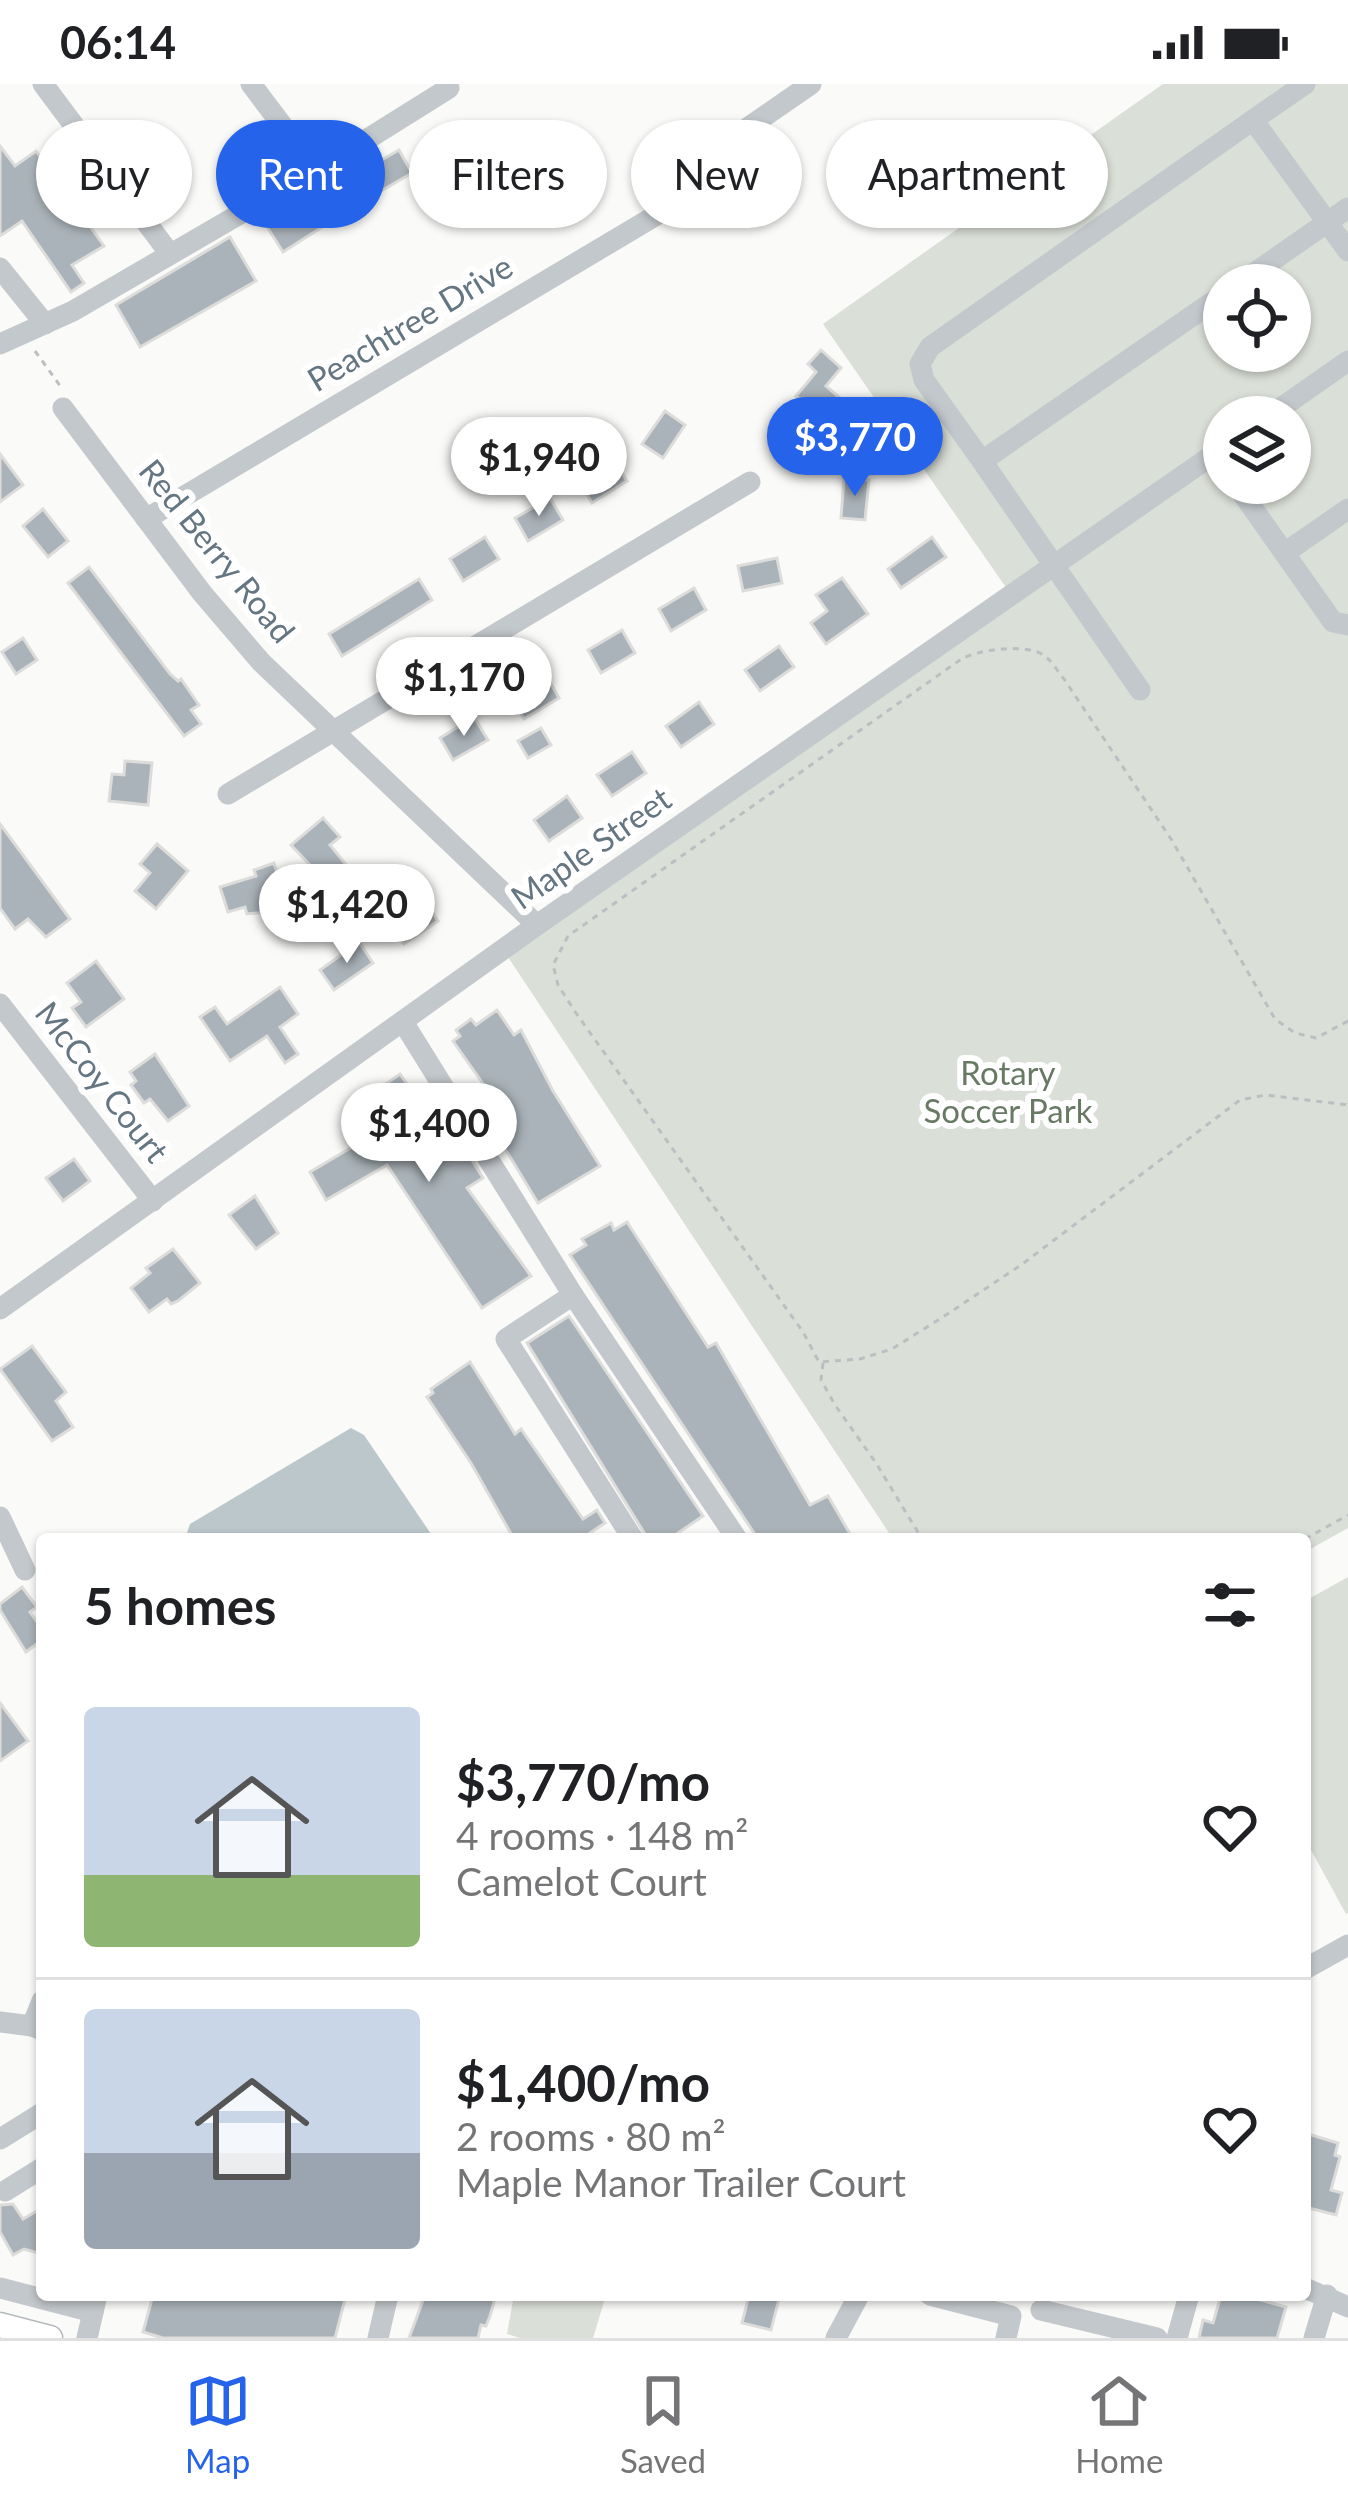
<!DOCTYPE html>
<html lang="en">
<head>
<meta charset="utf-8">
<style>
	body { margin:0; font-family:Lato,sans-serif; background:#f6f6f6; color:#202124; height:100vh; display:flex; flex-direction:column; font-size:45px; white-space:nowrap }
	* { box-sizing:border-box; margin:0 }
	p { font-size:39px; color:#757577 }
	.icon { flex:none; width:66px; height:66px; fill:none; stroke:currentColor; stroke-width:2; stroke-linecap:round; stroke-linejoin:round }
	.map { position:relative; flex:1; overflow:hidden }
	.panel { position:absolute; left:36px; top:1449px; width:1275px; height:768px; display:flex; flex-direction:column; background:#fff; border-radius:12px; box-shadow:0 3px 9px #0004 }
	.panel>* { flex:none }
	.hud { position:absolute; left:36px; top:36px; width:1278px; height:108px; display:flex; gap:24px }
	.controls { position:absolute; left:1203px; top:180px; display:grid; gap:24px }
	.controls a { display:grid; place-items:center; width:108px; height:108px; border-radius:50%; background:#fff; box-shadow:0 3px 9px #0004; font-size:60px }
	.price { position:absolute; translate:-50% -102px; padding:0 27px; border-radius:42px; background:#fff; color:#222; font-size:39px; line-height:78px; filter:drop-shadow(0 3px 6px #0008) }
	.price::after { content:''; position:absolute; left:50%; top:72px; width:36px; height:27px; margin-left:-18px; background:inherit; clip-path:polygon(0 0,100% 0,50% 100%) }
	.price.active { background:#2563eb; color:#fff }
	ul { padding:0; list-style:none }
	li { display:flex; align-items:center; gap:36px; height:300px; padding:0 48px }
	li+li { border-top:3px solid #e0e0e0 }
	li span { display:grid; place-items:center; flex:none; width:336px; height:240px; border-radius:12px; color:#555 }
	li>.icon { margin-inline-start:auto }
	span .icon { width:144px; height:144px; fill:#fffc; stroke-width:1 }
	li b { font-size:51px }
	h2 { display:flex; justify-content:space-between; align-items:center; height:144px; padding:0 48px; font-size:51px }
	.tag { padding:0 42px; border-radius:54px; background:#fff; box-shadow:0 3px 9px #0004; font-size:42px; line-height:108px }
	.tag.active { background:#2563eb; color:#fff }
	.status { display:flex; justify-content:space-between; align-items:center; height:84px; padding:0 60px; background:#fff; direction:ltr }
	.status svg { height:33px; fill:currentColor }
	.menu { display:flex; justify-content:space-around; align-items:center; height:168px; border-top:3px solid #e0e0e0; background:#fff; font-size:33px; color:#757577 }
	.menu a { display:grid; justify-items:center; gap:6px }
	.menu .active { color:#2563eb }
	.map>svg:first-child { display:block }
</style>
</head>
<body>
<div class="status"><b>06:14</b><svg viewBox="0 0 49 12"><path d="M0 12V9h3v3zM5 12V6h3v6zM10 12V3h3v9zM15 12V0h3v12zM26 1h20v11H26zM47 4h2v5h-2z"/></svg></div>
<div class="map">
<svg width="1348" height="2254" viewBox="0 0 1348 2254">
	<rect width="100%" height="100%" fill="#fafaf8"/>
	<g fill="#dadfd7" fill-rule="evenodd">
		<path d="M 1163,0 L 1348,0 L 1348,1444 L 1305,1468 L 1305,1455 L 893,1455 L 508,873 L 1014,515 L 823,240 ZM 1224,201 L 1290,201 L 1290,267 L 1224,267 ZM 1224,333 L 1290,333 L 1290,399 L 1224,399 Z"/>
		<polygon points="1348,1493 1348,1829 1346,1830 1305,1755 1305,1517"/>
		<polygon points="514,2211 606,2211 593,2254 520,2254 507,2250"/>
	</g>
	<polygon fill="#bbc7cb" points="351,1344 364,1351 431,1450 431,1455 185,1455 190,1440"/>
	<g fill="#aab3b9" stroke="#dcdcda" stroke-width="3">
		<polygon points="0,62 15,82 36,67 104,162 72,181 84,199 71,208 22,137 0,152"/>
		<polygon points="399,66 412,89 362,118 348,95"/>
		<polygon points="308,108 327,140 283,168 262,135"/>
		<polygon points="230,153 256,197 140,263 116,221"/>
		<polygon points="821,266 841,284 826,302 856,328 839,348 796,312 816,288 808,280"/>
		<polygon points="665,327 685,341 663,374 642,360"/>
		<polygon points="606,364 627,397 592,419 572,386"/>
		<polygon points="0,370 23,401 0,418"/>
		<polygon points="844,394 869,396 865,436 841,434"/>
		<polygon points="550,414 563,436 528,457 515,434"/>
		<polygon points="43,425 68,457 48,473 23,442"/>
		<polygon points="485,453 499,475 463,497 450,475"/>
		<polygon points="932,453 946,473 901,504 888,485"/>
		<polygon points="777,474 782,499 743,507 738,482"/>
		<polygon points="89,483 170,590 178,597 181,595 199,621 191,626 201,640 184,652 68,499"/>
		<polygon points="842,494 868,530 826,560 811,539 827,527 816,511"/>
		<polygon points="419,495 432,516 342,572 329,550"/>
		<polygon points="694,504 706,526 671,547 659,525"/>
		<polygon points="622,546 635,569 601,589 588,566"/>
		<polygon points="23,554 37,576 16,590 2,568"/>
		<polygon points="779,562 794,583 760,607 745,586"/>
		<polygon points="546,591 559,614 524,635 511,612"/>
		<polygon points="699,618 714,640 681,663 666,642"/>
		<polygon points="474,633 488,656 453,676 440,654"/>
		<polygon points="541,644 551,661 528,674 518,657"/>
		<polygon points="632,668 646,689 612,712 597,691"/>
		<polygon points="125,677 152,679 148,721 109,717 112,690 124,691"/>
		<polygon points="567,712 582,734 549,757 534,736"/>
		<polygon points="323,734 340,753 330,761 348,783 328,800 291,761"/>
		<polygon points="0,740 70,835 46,853 28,835 15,845 0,824"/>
		<polygon points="157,760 188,787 156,825 135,807 150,789 140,780"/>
		<polygon points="274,779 288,825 268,832 267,828 247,830 245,823 228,828 220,803 256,792 254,786"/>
		<polygon points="397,809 408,826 424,816 438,837 404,860 379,820"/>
		<polygon points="359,858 373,879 334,906 320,886"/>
		<polygon points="96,877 124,915 86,943 72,924 81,918 67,899"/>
		<polygon points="280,903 298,930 280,943 298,970 285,979 267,952 230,977 200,933 215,923 227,940"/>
		<polygon points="497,926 514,951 521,946 553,1007 600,1082 538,1119 473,1012 486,1004 453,957 460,952 456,946 471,935 476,941"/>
		<polygon points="155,970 189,1022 168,1037 150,1015 144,1019 131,1001 136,997 130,988"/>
		<polygon points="400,990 426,1027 435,1022 463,1062 483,1094 467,1104 531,1192 482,1224 387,1081 326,1116 310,1088 374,1050 354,1022"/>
		<polygon points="74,1075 90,1097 63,1117 46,1094"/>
		<polygon points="255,1112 278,1149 256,1165 229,1131"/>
		<polygon points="627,1138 708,1263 716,1259 810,1421 828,1412 853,1455 758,1455 570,1171 586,1161 582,1155 611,1139 614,1146"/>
		<polygon points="173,1165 200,1199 178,1217 171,1220 167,1215 149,1228 131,1204 150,1189 146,1184"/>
		<polygon points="569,1232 703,1432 669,1455 648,1455 527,1259"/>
		<polygon points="32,1262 66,1308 56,1317 73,1343 52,1357 0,1285"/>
		<polygon points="470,1278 515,1350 521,1345 583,1435 597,1426 605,1439 581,1455 514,1455 471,1379 427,1313 433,1309 431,1305"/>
		<polygon points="22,1503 37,1523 30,1528 42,1545 42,1556 26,1568 0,1526 0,1520"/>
		<polygon points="0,1619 28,1657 0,1677"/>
		<polygon points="1305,2049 1338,2059 1335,2071 1340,2073 1331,2106 1342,2109 1336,2131 1305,2123"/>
		<polygon points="13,2120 23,2135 42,2124 42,2170 24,2165 13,2171 0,2148 0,2121"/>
		<polygon points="153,2211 346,2211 335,2254 163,2254 143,2248"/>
		<polygon points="425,2211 496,2211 490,2232 486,2242 481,2241 478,2254 409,2254"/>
		<polygon points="749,2211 780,2211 771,2246 742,2239"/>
		<polygon points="1221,2211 1242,2211 1286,2223 1277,2254 1199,2254 1203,2236 1213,2239"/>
	</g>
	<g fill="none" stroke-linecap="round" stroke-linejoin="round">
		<defs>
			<polyline id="major" points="0,2241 50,2254"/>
		</defs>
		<use href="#major" stroke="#b5babe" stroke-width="27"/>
		<g stroke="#bbbfc2" stroke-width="3" stroke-dasharray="6 6" stroke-linecap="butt">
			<polyline points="35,267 61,303"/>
			<path d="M 1348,937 L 1316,954 L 1295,949 L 1275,935 L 1171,755 L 1064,595 C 1058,588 1052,577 1045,572 C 1028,559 977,565 960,576 L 568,852 L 553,881 L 558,901 L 576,929 L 803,1248 L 819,1278 L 860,1275 L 892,1265 L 943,1233 L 1021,1181 L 1240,1016 L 1266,1011 L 1348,1021"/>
			<polyline points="823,1279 821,1296 835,1321 876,1379 922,1455"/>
			<polyline points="1305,1455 1348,1431"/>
		</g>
		<g stroke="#c3c8cc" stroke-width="21">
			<polyline points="43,0 170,170"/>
			<polyline points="251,0 316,86"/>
			<polyline points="1253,36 1305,0"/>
			<polyline points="0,184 45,240"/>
			<polyline points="1237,201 1348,124"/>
			<polyline points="1224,210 982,377 924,296 920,280 930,263 1253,36 1348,167"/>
			<polyline points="0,260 73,227 350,66 449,4"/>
			<polyline points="63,324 202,509 261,578 537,841"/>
			<polyline points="1268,333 1348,277"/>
			<polyline points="982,377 1140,606"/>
			<polyline points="1235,399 1333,538 1348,541"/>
			<polyline points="146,435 665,126 733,54 811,0"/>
			<polyline points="1286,468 1348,425"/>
			<polyline points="228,710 750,398"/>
			<polyline points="0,920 153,1117"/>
			<polyline points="403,938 573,1211"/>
			<polyline points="0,1225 537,841 1224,363"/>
			<polyline points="0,1433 25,1486"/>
			<polyline points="633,1455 506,1255 573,1211 737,1455"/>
			<polyline points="1305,1885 1348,1861"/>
			<polyline points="42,1917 32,1942 42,1946"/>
			<polyline points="0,1938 32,1942"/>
			<polyline points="0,2055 42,2029"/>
			<polyline points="5,2107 42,2084"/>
			<polyline points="0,2204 93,2228"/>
			<polyline points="1305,2204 1348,2223"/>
			<polyline points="930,2211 1011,2232 1006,2254"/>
			<polyline points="1041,2226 1157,2254"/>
			<polyline points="87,2254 97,2211"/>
			<polyline points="378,2254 388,2211"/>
			<polyline points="836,2254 859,2211"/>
			<polyline points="1177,2254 1189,2211"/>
			<polyline points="1314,2254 1327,2211"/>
		</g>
		<use href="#major" stroke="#fff" stroke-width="24"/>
	</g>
	<g text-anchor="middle" stroke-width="12" stroke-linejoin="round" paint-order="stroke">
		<g font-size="33" fill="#657683" stroke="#fff">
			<text transform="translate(410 239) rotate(-31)" y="12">Peachtree Drive</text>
			<text transform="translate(217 467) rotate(51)" y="12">Red Berry Road</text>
			<text transform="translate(591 764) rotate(-35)" y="12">Maple Street</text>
			<text transform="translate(102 998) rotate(52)" y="12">McCoy Court</text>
		</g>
		<g font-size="33" fill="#687a64" stroke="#fff">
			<text x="1008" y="1001">Rotary<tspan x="1008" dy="38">Soccer Park</tspan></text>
		</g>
	</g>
</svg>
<div class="controls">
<a><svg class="icon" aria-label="locate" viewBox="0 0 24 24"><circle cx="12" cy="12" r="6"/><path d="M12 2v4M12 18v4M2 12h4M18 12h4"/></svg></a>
<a><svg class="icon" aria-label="layers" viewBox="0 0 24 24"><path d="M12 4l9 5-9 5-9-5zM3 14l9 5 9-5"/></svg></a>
</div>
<b class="price active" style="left:855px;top:415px">$3,770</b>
<b class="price" style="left:539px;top:435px">$1,940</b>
<b class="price" style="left:464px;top:655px">$1,170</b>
<b class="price" style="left:347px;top:882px">$1,420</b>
<b class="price" style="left:429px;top:1101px">$1,400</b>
<div class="hud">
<a class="tag">Buy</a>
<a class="tag active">Rent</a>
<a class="tag">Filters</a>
<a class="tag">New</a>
<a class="tag">Apartment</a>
</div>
<section class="panel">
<h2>5 homes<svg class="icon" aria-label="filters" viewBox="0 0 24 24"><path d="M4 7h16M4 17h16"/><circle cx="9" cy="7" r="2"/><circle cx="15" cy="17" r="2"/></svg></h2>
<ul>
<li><span style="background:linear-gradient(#c9d6e8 70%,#8fb573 0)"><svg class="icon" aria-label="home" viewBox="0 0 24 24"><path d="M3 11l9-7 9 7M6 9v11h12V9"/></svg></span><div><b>$3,770/mo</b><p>4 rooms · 148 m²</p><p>Camelot Court</p></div><svg class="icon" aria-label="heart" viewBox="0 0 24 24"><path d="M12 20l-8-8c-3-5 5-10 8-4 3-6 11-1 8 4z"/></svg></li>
<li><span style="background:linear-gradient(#c9d6e8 60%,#9aa5b1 0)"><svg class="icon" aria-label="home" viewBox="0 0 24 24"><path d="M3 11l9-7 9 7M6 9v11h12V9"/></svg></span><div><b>$1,400/mo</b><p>2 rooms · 80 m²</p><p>Maple Manor Trailer Court</p></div><svg class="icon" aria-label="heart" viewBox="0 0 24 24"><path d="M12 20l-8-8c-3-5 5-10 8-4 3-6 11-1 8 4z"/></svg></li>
</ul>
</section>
</div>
<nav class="menu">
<a class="active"><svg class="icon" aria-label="map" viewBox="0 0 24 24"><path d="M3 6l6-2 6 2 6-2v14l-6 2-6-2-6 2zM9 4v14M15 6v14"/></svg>Map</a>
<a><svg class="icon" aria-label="saved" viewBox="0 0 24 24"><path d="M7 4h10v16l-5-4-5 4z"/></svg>Saved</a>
<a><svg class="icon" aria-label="home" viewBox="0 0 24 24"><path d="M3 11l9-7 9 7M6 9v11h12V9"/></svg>Home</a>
</nav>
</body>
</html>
